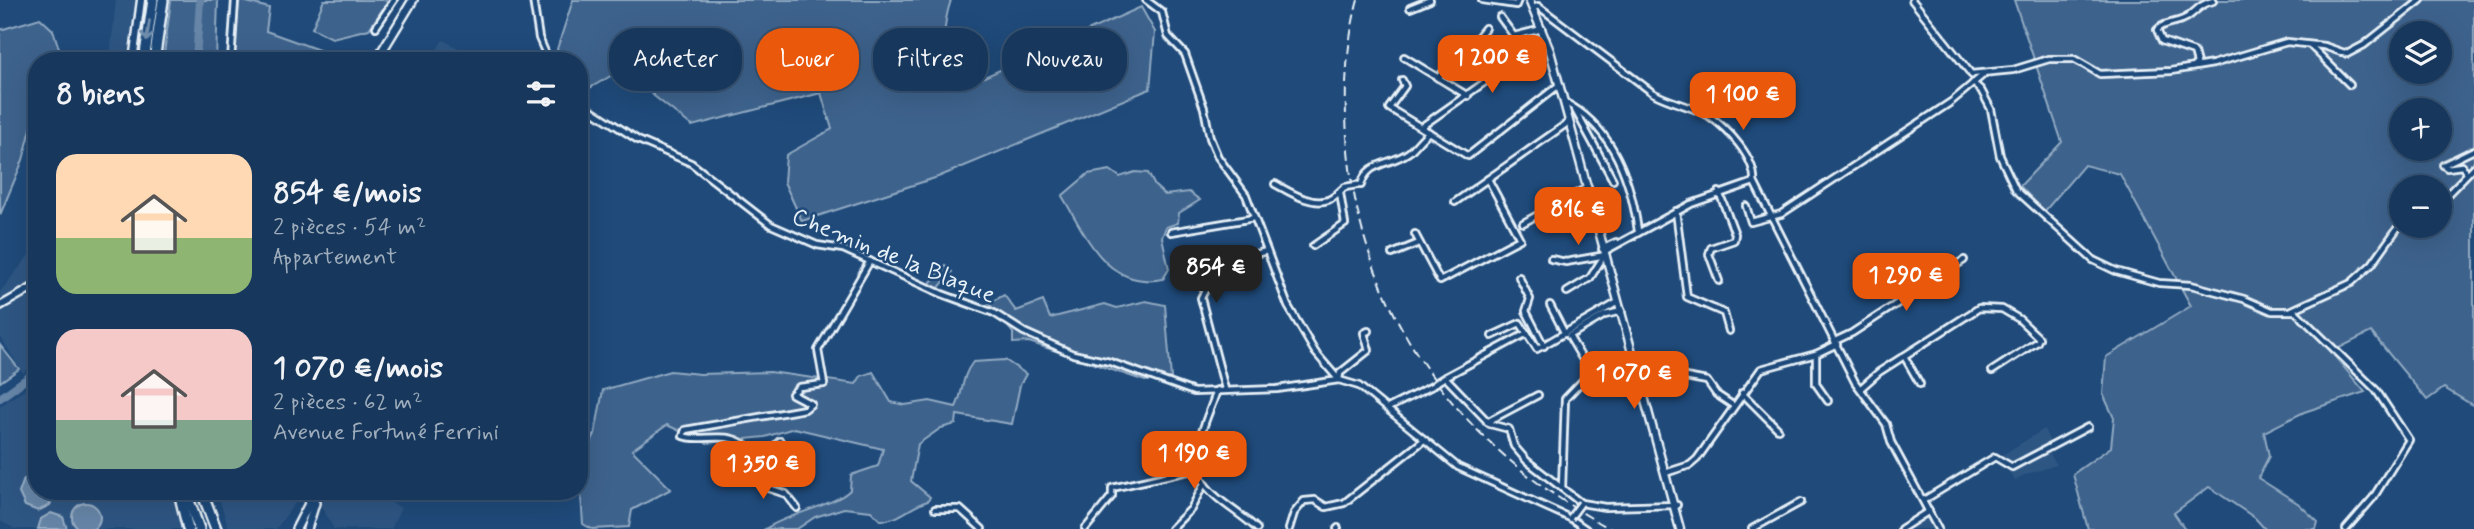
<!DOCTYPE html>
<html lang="fr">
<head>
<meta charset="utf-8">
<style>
	body { margin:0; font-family:Mynerve,sans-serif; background:#244365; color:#f1f3f6; height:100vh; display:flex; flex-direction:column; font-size:26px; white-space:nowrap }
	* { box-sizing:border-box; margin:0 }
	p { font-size:23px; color:#9eacbb }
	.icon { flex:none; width:38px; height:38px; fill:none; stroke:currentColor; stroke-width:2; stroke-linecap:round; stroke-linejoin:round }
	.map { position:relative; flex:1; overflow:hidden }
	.drawer { position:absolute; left:28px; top:52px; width:560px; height:448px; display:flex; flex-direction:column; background:#17385c; border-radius:28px; box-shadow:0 7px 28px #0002,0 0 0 2px #365272 }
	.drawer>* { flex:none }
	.banner { position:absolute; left:609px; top:28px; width:665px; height:63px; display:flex; gap:14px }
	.fabs { position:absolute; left:2389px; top:21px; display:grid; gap:14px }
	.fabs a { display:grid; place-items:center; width:63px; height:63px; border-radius:50%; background:#17385c; box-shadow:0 7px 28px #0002,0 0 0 2px #365272; font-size:35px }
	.price { position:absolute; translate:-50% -60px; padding:0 16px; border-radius:14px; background:#ea580c; color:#fff; font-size:23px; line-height:46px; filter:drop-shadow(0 2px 4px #0008) }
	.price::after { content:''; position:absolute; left:50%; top:42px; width:21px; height:16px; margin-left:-10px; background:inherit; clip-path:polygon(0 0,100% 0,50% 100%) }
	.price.selected { background:#222; color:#fff }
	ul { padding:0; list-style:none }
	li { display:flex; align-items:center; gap:21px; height:175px; padding:0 28px }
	li span { display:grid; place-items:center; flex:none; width:196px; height:140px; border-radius:21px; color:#555 }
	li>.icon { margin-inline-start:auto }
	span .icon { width:84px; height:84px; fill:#fffc; stroke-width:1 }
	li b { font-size:30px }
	h2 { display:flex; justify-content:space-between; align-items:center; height:84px; padding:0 28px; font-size:30px }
	.chip { padding:0 24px; border-radius:28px; background:#17385c; box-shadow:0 7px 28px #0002,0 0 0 2px #365272; font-size:24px; line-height:63px }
	.chip.selected { background:#ea580c; color:#fff }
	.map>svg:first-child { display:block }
</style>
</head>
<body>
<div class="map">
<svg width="2474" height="529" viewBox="0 0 2474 529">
	<rect width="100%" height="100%" fill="#1f4a7a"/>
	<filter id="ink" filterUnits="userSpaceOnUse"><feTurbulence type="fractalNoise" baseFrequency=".0143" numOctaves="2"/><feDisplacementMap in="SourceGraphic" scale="14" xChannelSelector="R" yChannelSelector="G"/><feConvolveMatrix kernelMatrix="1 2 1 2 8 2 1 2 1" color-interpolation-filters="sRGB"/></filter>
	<g filter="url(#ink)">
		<g fill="#2e5683">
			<polygon points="116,0 135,0 127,61 110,58"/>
			<polygon points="443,40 462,50 455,61 430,61"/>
			<polygon points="37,245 37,280 0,301 0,292"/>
			<polygon points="37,291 37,361 23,373 0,336 0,313"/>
			<polygon points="37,381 37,492 171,492 181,529 15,529 0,521 0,406"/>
			<polygon points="2044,429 2052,447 2048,450 2056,465 2022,476 2015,481 1999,457"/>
			<polygon points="217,492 303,492 276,529 229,529"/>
			<polygon points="324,492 390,492 388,501 401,508 391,529 334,529 320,504"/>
			<polygon points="1928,514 1935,529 1905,529"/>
		</g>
		<g fill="#3c628c" stroke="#92aac2" stroke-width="2" fill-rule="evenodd">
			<polygon points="171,0 218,0 216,61 163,61"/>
			<polygon points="239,0 269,8 266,31 322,51 316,61 234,61"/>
			<polygon points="324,0 389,0 369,29 332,38 312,28"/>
			<path d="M 573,0 L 951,0 C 940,33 943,58 960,88 L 1141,7 L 1155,32 L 1150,89 L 938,177 L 802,221 L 784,182 L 786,155 L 832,129 L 821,93 L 692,126 L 654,96 L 628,66 L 588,89 L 579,79 L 579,61 L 566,61 L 557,49 Z"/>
			<path d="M 2014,0 L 2474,0 L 2474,406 L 2444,388 L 2427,400 L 2371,332 L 2331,352 L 2365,392 L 2304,412 L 2264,432 L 2269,456 L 2258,478 L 2299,504 L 2318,522 L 2316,529 L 2265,529 L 2255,518 L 2209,487 L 2174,513 L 2185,529 L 2088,529 L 2073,474 L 2111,447 L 2114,418 L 2103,394 L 2106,357 L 2191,306 L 2120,174 L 2084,165 L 2044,212 L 2020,186 L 2062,142 ZM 2401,33 L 2440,33 L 2440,72 L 2401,72 ZM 2401,110 L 2440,110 L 2440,149 L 2401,149 ZM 2401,187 L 2440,187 L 2440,226 L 2401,226 Z"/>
			<polygon points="40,18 53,30 63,61 37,61 37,106 23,160 0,215 0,30"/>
			<path d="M 1110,170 L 1120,177 L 1135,172 L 1148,173 L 1155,186 L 1165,195 L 1189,192 L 1200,200 L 1179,213 L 1178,223 L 1166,227 L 1162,237 L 1169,269 L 1163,279 C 1106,290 1086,235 1062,196 L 1088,174 Z"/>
			<polygon points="945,265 952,272 938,289 930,283"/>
			<polygon points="1004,295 1016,311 1043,301 1050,318 1105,304 1117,308 1146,301 1165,305 1171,378 1145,381 1029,342 1013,343 1013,333 989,303"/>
			<polygon points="0,345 19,369 0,382"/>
			<path d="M 1005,360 L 1026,374 L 1020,385 L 1012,424 L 957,415 L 956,424 L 941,428 L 918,444 L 911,481 L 930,497 L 928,501 C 910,506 900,521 880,520 L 871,511 L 844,508 L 815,517 L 797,529 L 765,529 C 789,513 834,506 850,490 L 851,475 L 878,466 L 883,449 L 794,428 L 765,437 L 706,443 L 667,425 L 632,450 L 671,489 L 632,510 L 629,527 L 592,529 L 583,524 L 579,466 L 595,434 L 603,390 L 670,371 L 700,374 L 770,372 L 856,384 L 861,376 L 873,372 L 891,402 L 905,405 L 930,401 L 956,407 C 964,391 961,377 973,362 Z"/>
		</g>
		<g fill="#6685a7" stroke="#9ab0c7" stroke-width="2">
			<polygon points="37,474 37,492 56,492 50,505 38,511 25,506 19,493 24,479"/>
			<circle cx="86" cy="517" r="14"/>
			<polygon points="51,513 63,517 67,529 38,529 41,519"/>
		</g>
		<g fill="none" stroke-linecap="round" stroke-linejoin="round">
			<g stroke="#6685a7" stroke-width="8">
				<polyline points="196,61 200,0"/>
				<polyline points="0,398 37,371"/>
			</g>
			<defs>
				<g id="minor">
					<polyline points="533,0 539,38 549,61"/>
					<polyline points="1146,0 1162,12 1168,36 1185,54 1204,108 1210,138 1218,157 1246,195 1288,306 1315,352 1339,380 1340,373 1369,350 1364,333 1368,331"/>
					<polyline points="1482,0 1516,5 1518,0"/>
					<polyline points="1912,0 1972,75"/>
					<polyline points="1410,8 1430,0"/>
					<path d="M 1534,8 L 1538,6 L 1653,93 C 1671,103 1692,106 1709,116 C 1727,128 1756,158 1754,182"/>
					<polyline points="1500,17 1514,36 1542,29"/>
					<polyline points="376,27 394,0"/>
					<polyline points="2311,46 2350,85"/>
					<polyline points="1465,53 1498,75"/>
					<polyline points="1404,57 1468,96"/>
					<polyline points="231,61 235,0"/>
					<polyline points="319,61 322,56"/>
					<polyline points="334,61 340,55"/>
					<path d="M 2193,67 L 2197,63 L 2194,52 L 2162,41 L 2157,30 C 2165,21 2179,24 2189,16 C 2198,9 2201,4 2213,1"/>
					<polyline points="1971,74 2013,70 2049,59 2074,59 2100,74 2171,71 2213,64 2287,42 2324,46 2347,54 2364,45 2421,0"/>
					<polyline points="1438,78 1457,56 1465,53 1485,28"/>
					<polyline points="1402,80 1405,86 1389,108 1468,156 1559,85"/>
					<polyline points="1973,83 1981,90 1991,109 2000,156 2016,190 2093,260 2116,271 2159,283 2191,285 2244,299 2272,311 2295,311 2376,390 2409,440 2373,498 2346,529"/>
					<polyline points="579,102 638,140 691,163 771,225 817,245 843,249 942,294 994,313 1024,332 1073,354 1110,362 1194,392 1277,389 1339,380 1359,386 1458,467 1570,518 1586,529"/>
					<path d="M 1564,102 C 1612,126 1631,180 1638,231"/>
					<polyline points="1574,108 1613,180"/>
					<polyline points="1421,127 1546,39"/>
					<polyline points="2467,173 2462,166 2447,168 2443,165 2474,150"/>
					<polyline points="1754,182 1855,382 1886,424 1891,442 1938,529"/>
					<path d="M 1275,184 C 1290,192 1311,206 1328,200 C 1336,197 1340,190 1345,187"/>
					<path d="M 1357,185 L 1361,185 C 1368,160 1390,166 1409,152 C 1416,146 1421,138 1429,132"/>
					<polyline points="1719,192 1735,234 1734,240 1711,248 1709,254 1719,281"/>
					<polyline points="1455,202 1569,122"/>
					<polyline points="2440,202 2474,167"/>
					<polyline points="1746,206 1751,222 1781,214 1951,102 1983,75"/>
					<polyline points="1676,211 1687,297 1724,313 1729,331"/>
					<polyline points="1523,223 1588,187"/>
					<polyline points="1171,232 1254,218"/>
					<polyline points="1415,234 1440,281 1520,239 1488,179"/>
					<polyline points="1616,242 1602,249 1607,250 1691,204 1754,182"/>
					<polyline points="1313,246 1345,224 1340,193"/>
					<polyline points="1392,254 1419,243"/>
					<polyline points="1551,259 1566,262 1606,255"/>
					<polyline points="1519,277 1530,299 1526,311 1544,346"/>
					<polyline points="1567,292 1590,278 1604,256"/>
					<polyline points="1550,305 1565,334"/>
					<polyline points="2292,310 2351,283 2372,264 2401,223"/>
					<polyline points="1492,336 1520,323 1537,349 1618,302"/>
					<polyline points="1835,341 1852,333 1964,260"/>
					<polyline points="1816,354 1816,384 1828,401"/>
					<polyline points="1904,356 1920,384"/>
					<polyline points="1583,360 1569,336 1605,315 1622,311"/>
					<polyline points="1445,377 1527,333"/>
					<polyline points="1656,377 1680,376 1707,381 1716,394 1734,406"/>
					<polyline points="1440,380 1445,377 1490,424 1509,429 1514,446 1527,461 1581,503 1605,507 1677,505"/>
					<polyline points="1861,388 1879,372 1979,308 2002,309 2019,319 2039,338 2037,342 1992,371"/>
					<polyline points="1225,389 1201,298 1208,284 1208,266 1267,251"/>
					<path d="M 1217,390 C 1209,417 1185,456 1204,483 C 1216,501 1241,513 1257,529"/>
					<polyline points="1742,393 1778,429"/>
					<polyline points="1388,408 1432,386"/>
					<polyline points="1487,422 1538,395"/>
					<path d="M 780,441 L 764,456 L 763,475 L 748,471 L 745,445 C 724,430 701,443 683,436 L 685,430 L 805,409 L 811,404 L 792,394 L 799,387 L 824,384 L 818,350 L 870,261"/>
					<polyline points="1665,473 1690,465 1697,459 1761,369 1816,354 1837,344"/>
					<polyline points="763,475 768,488 786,494 797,508"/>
					<polyline points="1562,488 1565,399 1589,374"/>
					<polyline points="1924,500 1995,457 2012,467 2088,427"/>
					<polyline points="935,509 960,509 982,529"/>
					<polyline points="1085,529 1112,496 1112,488 1197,469"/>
					<polyline points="1171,529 1191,509 1204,484"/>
					<polyline points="1289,529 1294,513 1304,501 1315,500 1326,507 1344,503 1424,440"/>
					<polyline points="1337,529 1338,528"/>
					<polyline points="1752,529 1801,502"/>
					<polyline points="1901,529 1929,511"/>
				</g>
				<g id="secondary">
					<polyline points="1529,0 1550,51 1680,529"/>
					<polyline points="133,61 141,0"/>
					<polyline points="0,306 37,285"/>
				</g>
				<g id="primary">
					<polyline points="376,61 413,0"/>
					<polyline points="296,529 315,492"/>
					<polyline points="307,529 315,503"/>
				</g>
				<g id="motorway">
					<polyline points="144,61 153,0"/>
					<polyline points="154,61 163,0"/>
					<polyline points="179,492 188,529"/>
					<polyline points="186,492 199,529"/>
					<polyline points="202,492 216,529"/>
				</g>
			</defs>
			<use href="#minor" stroke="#e8f1f8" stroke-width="10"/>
			<use href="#secondary" stroke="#e8f1f8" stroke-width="11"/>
			<use href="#primary" stroke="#e8f1f8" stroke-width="12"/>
			<use href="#motorway" stroke="#e8f1f8" stroke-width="14"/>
			<use href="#minor" stroke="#1f4a7a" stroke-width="4.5"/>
			<use href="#secondary" stroke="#1f4a7a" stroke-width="6"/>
			<use href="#primary" stroke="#1f4a7a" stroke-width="7"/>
			<use href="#motorway" stroke="#1f4a7a" stroke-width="9"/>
			<path stroke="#e8f1f8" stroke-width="2" stroke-dasharray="10 5" stroke-linecap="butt" d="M 1358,0 C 1346,44 1344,92 1347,137 C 1358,311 1460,449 1611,529"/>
			<defs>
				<g id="minor-bridge">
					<polyline points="1345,187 1357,185"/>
					<polyline points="1432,386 1440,380"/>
					<polyline points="1570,518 1581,503"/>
				</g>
			</defs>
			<use href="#minor-bridge" stroke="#e8f1f8" stroke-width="10" stroke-linecap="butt"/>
			<use href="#minor-bridge" stroke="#1f4a7a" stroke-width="4.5"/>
		</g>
		<defs><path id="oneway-shaft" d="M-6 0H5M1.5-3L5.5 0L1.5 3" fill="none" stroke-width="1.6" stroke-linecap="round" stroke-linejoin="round" transform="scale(1.75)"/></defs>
		<use stroke="#6f8dac" href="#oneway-shaft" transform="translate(148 31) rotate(98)"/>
	</g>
	<g text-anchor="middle" stroke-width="5" stroke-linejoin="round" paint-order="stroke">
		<g font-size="24" fill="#e8f1f8" stroke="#1f4a7a">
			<text transform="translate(894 255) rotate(22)" y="8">Chemin de la Blaque</text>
		</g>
	</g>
</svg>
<div class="fabs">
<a><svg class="icon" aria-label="layers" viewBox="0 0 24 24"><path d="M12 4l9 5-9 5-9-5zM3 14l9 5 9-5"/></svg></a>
<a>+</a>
<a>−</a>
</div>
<b class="price" style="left:1492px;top:95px">1 200 €</b>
<b class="price" style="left:1743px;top:132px">1 100 €</b>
<b class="price" style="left:1578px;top:247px">816 €</b>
<b class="price selected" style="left:1216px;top:305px">854 €</b>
<b class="price" style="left:1906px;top:313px">1 290 €</b>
<b class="price" style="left:1634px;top:411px">1 070 €</b>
<b class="price" style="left:1194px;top:491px">1 190 €</b>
<b class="price" style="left:763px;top:501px">1 350 €</b>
<div class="banner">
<a class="chip">Acheter</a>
<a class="chip selected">Louer</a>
<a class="chip">Filtres</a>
<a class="chip">Nouveau</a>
</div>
<section class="drawer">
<h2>8 biens<svg class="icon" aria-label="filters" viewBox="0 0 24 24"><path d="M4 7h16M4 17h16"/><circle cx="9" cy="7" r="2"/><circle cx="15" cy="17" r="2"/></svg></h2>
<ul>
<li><span style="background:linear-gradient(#ffd9b3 60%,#8fb573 0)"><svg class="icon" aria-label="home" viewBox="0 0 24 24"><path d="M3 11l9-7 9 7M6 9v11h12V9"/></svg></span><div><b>854 €/mois</b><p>2 pièces · 54 m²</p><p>Appartement</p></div></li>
<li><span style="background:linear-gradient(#f6c9c9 65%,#7fa58c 0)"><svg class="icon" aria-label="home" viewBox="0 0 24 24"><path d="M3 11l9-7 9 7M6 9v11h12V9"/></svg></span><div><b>1 070 €/mois</b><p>2 pièces · 62 m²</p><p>Avenue Fortuné Ferrini</p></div></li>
</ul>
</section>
</div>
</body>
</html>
